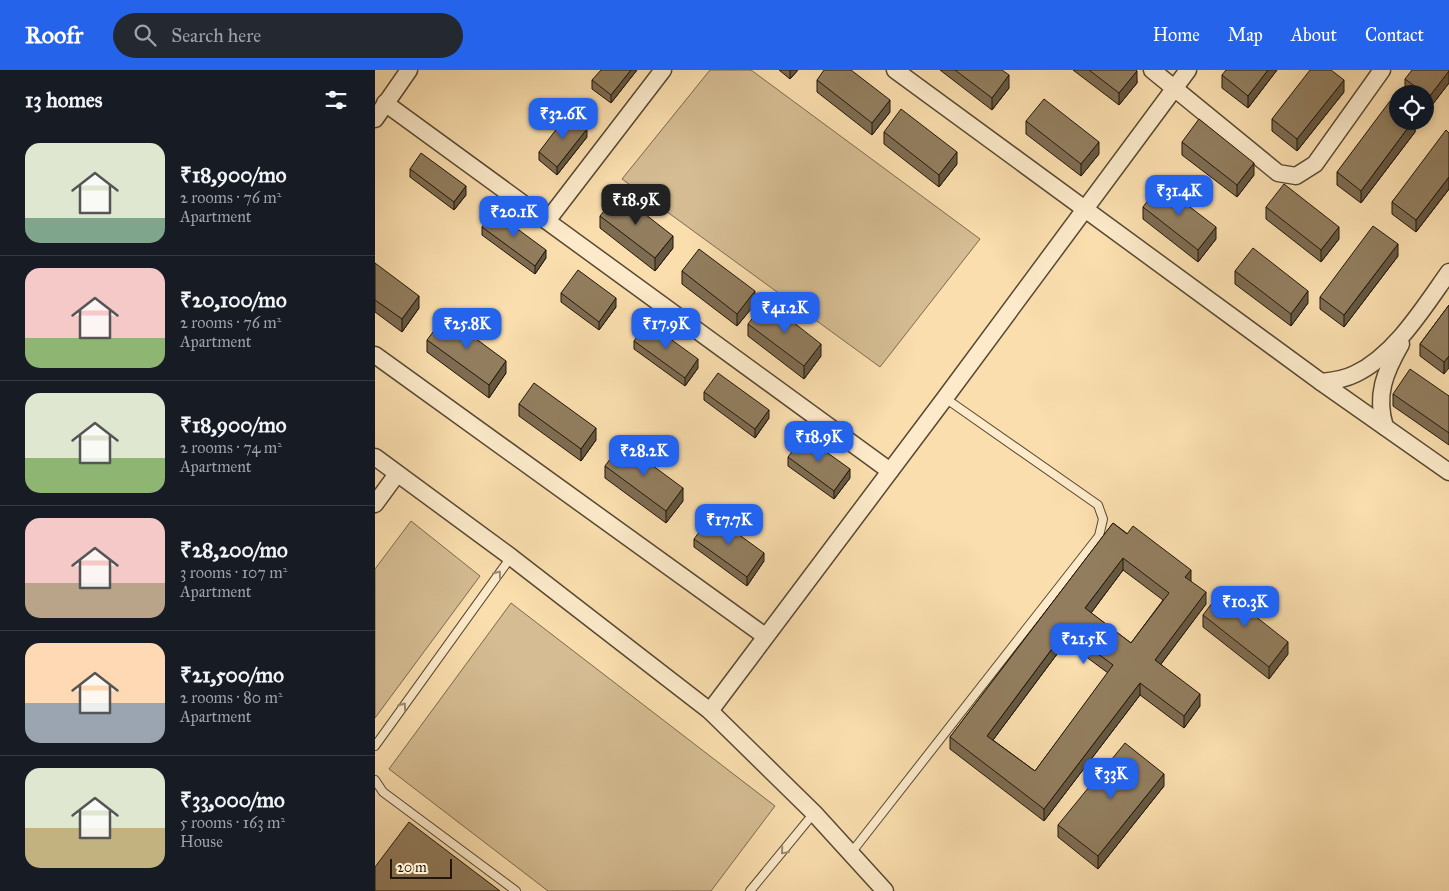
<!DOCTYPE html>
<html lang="en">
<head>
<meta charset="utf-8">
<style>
	body { margin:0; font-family:"IM FELL Great Primer",serif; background:#242831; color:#f1f3f6; height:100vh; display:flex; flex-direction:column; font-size:19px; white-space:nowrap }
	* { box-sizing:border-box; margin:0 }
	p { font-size:16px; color:#9ea1a6 }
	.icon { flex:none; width:28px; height:28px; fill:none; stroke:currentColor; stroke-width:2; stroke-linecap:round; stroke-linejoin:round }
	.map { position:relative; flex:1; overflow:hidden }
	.drawer { display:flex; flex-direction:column; background:#171b24; width:375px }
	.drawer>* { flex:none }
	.tools { position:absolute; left:1014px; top:15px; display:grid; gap:10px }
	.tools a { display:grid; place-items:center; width:45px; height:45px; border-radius:50%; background:#171b24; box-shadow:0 2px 8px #0003; font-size:25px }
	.scale { position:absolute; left:15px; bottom:12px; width:62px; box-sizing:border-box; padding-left:5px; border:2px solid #211609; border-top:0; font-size:14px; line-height:18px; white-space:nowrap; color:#211609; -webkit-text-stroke:4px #fceaca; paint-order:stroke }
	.price { position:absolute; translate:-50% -42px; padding:0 11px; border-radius:10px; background:#2563eb; color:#fff; font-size:16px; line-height:32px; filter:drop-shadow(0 1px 2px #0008) }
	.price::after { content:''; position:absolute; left:50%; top:30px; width:15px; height:11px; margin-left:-8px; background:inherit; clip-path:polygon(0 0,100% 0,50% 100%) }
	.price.current { background:#222; color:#fff }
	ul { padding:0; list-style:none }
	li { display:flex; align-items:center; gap:15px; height:125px; padding:0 25px }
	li+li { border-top:1px solid #363941 }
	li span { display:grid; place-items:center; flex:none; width:140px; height:100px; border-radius:15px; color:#555 }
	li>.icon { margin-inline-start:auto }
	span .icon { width:60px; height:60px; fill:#fffc; stroke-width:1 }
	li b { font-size:21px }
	h2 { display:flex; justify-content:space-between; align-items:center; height:60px; padding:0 25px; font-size:21px }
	header { display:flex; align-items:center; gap:30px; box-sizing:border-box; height:70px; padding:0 25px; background:#2563eb; color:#fff }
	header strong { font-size:24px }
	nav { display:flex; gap:28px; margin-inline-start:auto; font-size:18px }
	.search { width:350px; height:45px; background:#242831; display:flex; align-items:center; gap:12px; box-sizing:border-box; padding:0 18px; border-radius:28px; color:#9ea1a6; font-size:19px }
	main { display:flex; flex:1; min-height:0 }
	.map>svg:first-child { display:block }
</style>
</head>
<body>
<header>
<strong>Roofr</strong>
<div class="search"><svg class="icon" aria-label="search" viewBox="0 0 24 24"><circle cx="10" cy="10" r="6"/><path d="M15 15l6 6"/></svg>Search here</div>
<nav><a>Home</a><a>Map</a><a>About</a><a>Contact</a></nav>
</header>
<main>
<section class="drawer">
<h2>13 homes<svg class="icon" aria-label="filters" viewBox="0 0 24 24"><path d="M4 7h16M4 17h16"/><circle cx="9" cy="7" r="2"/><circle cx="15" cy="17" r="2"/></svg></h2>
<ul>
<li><span style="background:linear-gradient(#dfe7d0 75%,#7fa58c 0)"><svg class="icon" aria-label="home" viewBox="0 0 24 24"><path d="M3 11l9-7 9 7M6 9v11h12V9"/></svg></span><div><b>₹18,900/mo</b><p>2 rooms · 76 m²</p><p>Apartment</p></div></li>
<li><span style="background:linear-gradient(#f6c9c9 70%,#8fb573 0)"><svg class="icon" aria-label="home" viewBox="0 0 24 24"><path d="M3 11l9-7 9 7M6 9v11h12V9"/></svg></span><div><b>₹20,100/mo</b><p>2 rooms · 76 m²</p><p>Apartment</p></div></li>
<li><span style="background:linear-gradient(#dfe7d0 65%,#8fb573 0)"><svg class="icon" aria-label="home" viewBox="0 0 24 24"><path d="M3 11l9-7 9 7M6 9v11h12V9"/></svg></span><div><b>₹18,900/mo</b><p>2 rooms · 74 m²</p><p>Apartment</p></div></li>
<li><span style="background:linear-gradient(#f6c9c9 65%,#b9a48a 0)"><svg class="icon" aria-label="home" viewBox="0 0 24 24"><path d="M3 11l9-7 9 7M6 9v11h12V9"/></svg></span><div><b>₹28,200/mo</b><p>3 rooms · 107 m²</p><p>Apartment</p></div></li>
<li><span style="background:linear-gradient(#ffd9b3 60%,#9aa5b1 0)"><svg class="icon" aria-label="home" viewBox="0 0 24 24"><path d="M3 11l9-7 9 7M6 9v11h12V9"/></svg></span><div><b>₹21,500/mo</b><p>2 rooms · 80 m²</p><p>Apartment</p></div></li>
<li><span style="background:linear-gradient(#dfe7d0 60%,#c2b280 0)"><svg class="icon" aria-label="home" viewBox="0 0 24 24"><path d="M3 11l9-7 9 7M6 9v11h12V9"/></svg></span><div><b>₹33,000/mo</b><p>5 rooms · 163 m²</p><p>House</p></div></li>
</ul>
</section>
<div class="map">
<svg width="1074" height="821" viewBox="0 0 1074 821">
	<rect width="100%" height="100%" fill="#fadeae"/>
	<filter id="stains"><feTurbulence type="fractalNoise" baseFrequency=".004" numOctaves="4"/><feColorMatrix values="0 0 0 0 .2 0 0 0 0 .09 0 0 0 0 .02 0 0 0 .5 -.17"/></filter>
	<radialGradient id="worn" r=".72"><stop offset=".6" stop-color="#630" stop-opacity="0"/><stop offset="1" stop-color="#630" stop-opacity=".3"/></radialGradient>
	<g fill="#d5bc92" stroke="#7b694e">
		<polygon points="335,0 376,0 605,169 505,297 247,109"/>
		<polygon points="36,451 105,506 0,648 0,499"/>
		<polygon points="136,533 400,736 336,821 173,821 14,699"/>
	</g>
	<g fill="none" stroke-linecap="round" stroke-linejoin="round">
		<defs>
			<g id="lane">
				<polyline points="0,676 136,487"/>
				<polyline points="0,710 8,722 141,821"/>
				<polyline points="476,783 724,466 728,449 723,435 570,328"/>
				<polyline points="375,821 439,743"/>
			</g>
			<g id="street">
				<polyline points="520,0 946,312 1074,402"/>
				<polyline points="777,0 903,103 921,106 940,94 1007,0"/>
				<polyline points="10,33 515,401"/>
				<polyline points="0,49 34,0"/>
				<polyline points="172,151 288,0"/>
				<polyline points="0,285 390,566"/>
				<path d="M 946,312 C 958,311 970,309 980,304 C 1020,285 1049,237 1074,202"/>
				<path d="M 1010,357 C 1000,325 1010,302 1026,274"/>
				<polyline points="0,387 136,487 335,641 439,743 510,821"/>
				<polyline points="0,434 22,404"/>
				<polyline points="335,641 570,328 813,0"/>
			</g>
		</defs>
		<use href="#lane" stroke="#574832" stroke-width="10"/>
		<use href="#street" stroke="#574832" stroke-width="19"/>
		<use href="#lane" stroke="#fceaca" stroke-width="8"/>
		<use href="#street" stroke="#fceaca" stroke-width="16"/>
	</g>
	<g fill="#7e6c52" stroke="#211609" fill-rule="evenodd">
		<polygon points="262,0 236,33 217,19 217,10"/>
		<polygon points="404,0 423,0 415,9"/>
		<polygon points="565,0 627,0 634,18 617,40"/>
		<polygon points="698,0 761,0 762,13 744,35"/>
		<polygon points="902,0 873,38 847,18 847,5"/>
		<polygon points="1074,0 1074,13 1054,39 1050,36 1050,24 1034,24 1030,21 1030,9"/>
		<polygon points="442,10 515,42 497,65 442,22"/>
		<polygon points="969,22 922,81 897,61 897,49"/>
		<polygon points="651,51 724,84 706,106 651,64"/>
		<polygon points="1040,51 1040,62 986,133 962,115 962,102"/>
		<polygon points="509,62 582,94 564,117 509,74"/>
		<polygon points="1074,63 1074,119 1041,162 1017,144 1017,132"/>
		<polygon points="212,67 182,105 164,90 164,82"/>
		<polygon points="807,72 879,105 862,127 807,85"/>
		<polygon points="35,99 91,125 79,140 35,107"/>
		<polygon points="768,137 841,169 823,192 768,149"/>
		<polygon points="891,137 964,169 946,192 891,149"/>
		<polygon points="225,146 298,178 280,201 225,158"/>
		<polygon points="107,157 171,188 160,204 107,165"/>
		<polygon points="1023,186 969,257 945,239 945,227"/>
		<polygon points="0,193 44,238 27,262 0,242"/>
		<polygon points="307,201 380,234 362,256 307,214"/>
		<polygon points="860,201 933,233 916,256 860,214"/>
		<polygon points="186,223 241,237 224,260 186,232"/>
		<polygon points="1074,235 1069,304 1045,286 1045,274"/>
		<polygon points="373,254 446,286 429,309 373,266"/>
		<polygon points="52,270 131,303 114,328 52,282"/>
		<polygon points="259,271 323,298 310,316 259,279"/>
		<polygon points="329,322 394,348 380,368 329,330"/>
		<polygon points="1018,324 1074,326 1074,375 1018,336"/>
		<polygon points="144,334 221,370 206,391 144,346"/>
		<polygon points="413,387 475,408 459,429 413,396"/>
		<polygon points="230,396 308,431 291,453 230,408"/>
		<path d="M 738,453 L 816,511 L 831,534 L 786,594 L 825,636 L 809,658 L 765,625 L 669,751 L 575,679 L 575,667 ZM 748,500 L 788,530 L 756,573 L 716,543 ZM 691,572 L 733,603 L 660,701 L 618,670 Z"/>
		<polygon points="319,469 389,491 372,516 319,477"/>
		<polygon points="828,545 913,584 894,609 828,557"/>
		<polygon points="789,716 723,799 683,767 683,755"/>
	</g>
	<g fill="#665842" stroke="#211609">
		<polygon points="256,0 262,0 236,33 236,25"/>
		<polygon points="415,0 423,0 415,9"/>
		<polygon points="893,0 902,0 873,38 873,26"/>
		<polygon points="762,1 762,13 744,35 744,23"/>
		<polygon points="1074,1 1074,13 1054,39 1054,27"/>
		<polygon points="634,5 634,18 617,40 617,28"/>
		<polygon points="969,10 969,22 922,81 922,69"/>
		<polygon points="515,30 515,42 497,65 497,53"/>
		<polygon points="1038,51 1040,51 1040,62 986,133 986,121"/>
		<polygon points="212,59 212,67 182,105 182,97"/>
		<polygon points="724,72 724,84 706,106 706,94"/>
		<polygon points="582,82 582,94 564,117 564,105"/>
		<polygon points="879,93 879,105 862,127 862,115"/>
		<polygon points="1074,107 1074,119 1041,162 1041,150"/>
		<polygon points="91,116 91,125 79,140 79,132"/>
		<polygon points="841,157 841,169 823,192 823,180"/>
		<polygon points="964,157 964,169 946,192 946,180"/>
		<polygon points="298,166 298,178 280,201 280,188"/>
		<polygon points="1023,174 1023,186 969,257 969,245"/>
		<polygon points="171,180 171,188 160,204 160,196"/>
		<polygon points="380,221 380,234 362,256 362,244"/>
		<polygon points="933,221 933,233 916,256 916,244"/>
		<polygon points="44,226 44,238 27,262 27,249"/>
		<polygon points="241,228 241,237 224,260 224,252"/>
		<polygon points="446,274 446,286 429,309 429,296"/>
		<polygon points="1074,286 1074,298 1069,304 1069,292"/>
		<polygon points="323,289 323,298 310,316 310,308"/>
		<polygon points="131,291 131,303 114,328 114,315"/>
		<polygon points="394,340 394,348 380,368 380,359"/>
		<polygon points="221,358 221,370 206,391 206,379"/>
		<polygon points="475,399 475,408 459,429 459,421"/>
		<polygon points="308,418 308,431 291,453 291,441"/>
		<polygon points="389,483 389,491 372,516 372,507"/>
		<polygon points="748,488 748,500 710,551 710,538"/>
		<polygon points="816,500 816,512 810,507"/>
		<polygon points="831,522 831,534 780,602 780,590"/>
		<polygon points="691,560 691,572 612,678 612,666"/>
		<polygon points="913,572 913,584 894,609 894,597"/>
		<polygon points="765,613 765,625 669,751 669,739"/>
		<polygon points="825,624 825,636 809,658 809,646"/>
		<polygon points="789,704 789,716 723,799 723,786"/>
	</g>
	<g fill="#927e5f" stroke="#211609" fill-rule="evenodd">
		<polygon points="226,0 256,0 236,25 217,10"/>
		<polygon points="449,0 476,0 515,30 497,53 442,10"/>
		<polygon points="580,0 627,0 634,5 617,28"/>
		<polygon points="714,0 761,0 762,1 744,23"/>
		<polygon points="851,0 893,0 873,26 847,5"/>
		<polygon points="935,0 956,0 969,10 922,69 897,49"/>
		<polygon points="1037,0 1074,0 1074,1 1054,27 1030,9"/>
		<polygon points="669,29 724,72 706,94 651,51"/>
		<polygon points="1015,31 1022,37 1022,51 1038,51 986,121 962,102"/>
		<polygon points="526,39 582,82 564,105 509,62"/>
		<polygon points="193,44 212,59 182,97 164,82"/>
		<polygon points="824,49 879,93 862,115 807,72"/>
		<polygon points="1071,60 1074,63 1074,107 1041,150 1017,132"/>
		<polygon points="46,83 91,116 79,132 35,99"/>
		<polygon points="785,114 841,157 823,180 768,137"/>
		<polygon points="909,114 964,157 946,180 891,137"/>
		<polygon points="243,123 298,166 280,188 225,146"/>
		<polygon points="118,141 171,180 160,196 107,157"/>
		<polygon points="998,156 1023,174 969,245 945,227"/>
		<polygon points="878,178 933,221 916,244 860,201"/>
		<polygon points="324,179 380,221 362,244 307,201"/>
		<polygon points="0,193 44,226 27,249 0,230"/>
		<polygon points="203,200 241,228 224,252 186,223"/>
		<polygon points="391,231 446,274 429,296 373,254"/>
		<polygon points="1074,235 1074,286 1069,292 1045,274"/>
		<polygon points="70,246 131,291 114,315 52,270"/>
		<polygon points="272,252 323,289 310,308 259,271"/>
		<polygon points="1035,299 1074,326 1074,363 1018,324"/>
		<polygon points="343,303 394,340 380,359 329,322"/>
		<polygon points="159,313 221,358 206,379 144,334"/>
		<polygon points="429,366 475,399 459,421 413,387"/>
		<polygon points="247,373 308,418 291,441 230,396"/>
		<polygon points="337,445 389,483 372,507 319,469"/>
		<path d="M 738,453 L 752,464 L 758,456 L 816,500 L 810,507 L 831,522 L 780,590 L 825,624 L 809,646 L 765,613 L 669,739 L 575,667 ZM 748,488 L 794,523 L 756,573 L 710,538 ZM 691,560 L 738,595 L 660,701 L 612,666 Z"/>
		<polygon points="847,520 913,572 894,597 828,545"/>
		<polygon points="750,673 789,704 723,786 683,755"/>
		<polygon points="34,752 125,821 0,821 0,797"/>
	</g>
	<defs><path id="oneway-chevron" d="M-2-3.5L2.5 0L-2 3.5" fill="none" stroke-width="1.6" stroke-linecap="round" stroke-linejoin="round" transform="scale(1.25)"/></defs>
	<g stroke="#998b73">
		<use href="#oneway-chevron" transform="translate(123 504) rotate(-54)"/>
		<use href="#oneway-chevron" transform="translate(28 636) rotate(-54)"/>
		<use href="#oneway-chevron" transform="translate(409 781) rotate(130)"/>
	</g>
	<rect width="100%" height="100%" filter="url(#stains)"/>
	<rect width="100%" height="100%" fill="url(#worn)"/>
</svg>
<div class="tools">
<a><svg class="icon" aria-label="locate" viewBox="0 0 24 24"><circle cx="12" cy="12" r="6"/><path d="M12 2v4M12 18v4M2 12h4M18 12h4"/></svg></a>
</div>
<div class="scale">20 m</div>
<b class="price" style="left:188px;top:70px">₹32.6K</b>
<b class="price" style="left:804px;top:147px">₹31.4K</b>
<b class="price current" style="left:261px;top:156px">₹18.9K</b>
<b class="price" style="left:139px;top:168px">₹20.1K</b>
<b class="price" style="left:410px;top:264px">₹41.2K</b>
<b class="price" style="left:92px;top:280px">₹25.8K</b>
<b class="price" style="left:291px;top:280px">₹17.9K</b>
<b class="price" style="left:444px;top:393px">₹18.9K</b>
<b class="price" style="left:269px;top:407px">₹28.2K</b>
<b class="price" style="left:354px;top:476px">₹17.7K</b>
<b class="price" style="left:870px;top:558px">₹10.3K</b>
<b class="price" style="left:709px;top:595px">₹21.5K</b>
<b class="price" style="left:736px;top:730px">₹33K</b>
</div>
</main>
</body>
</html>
